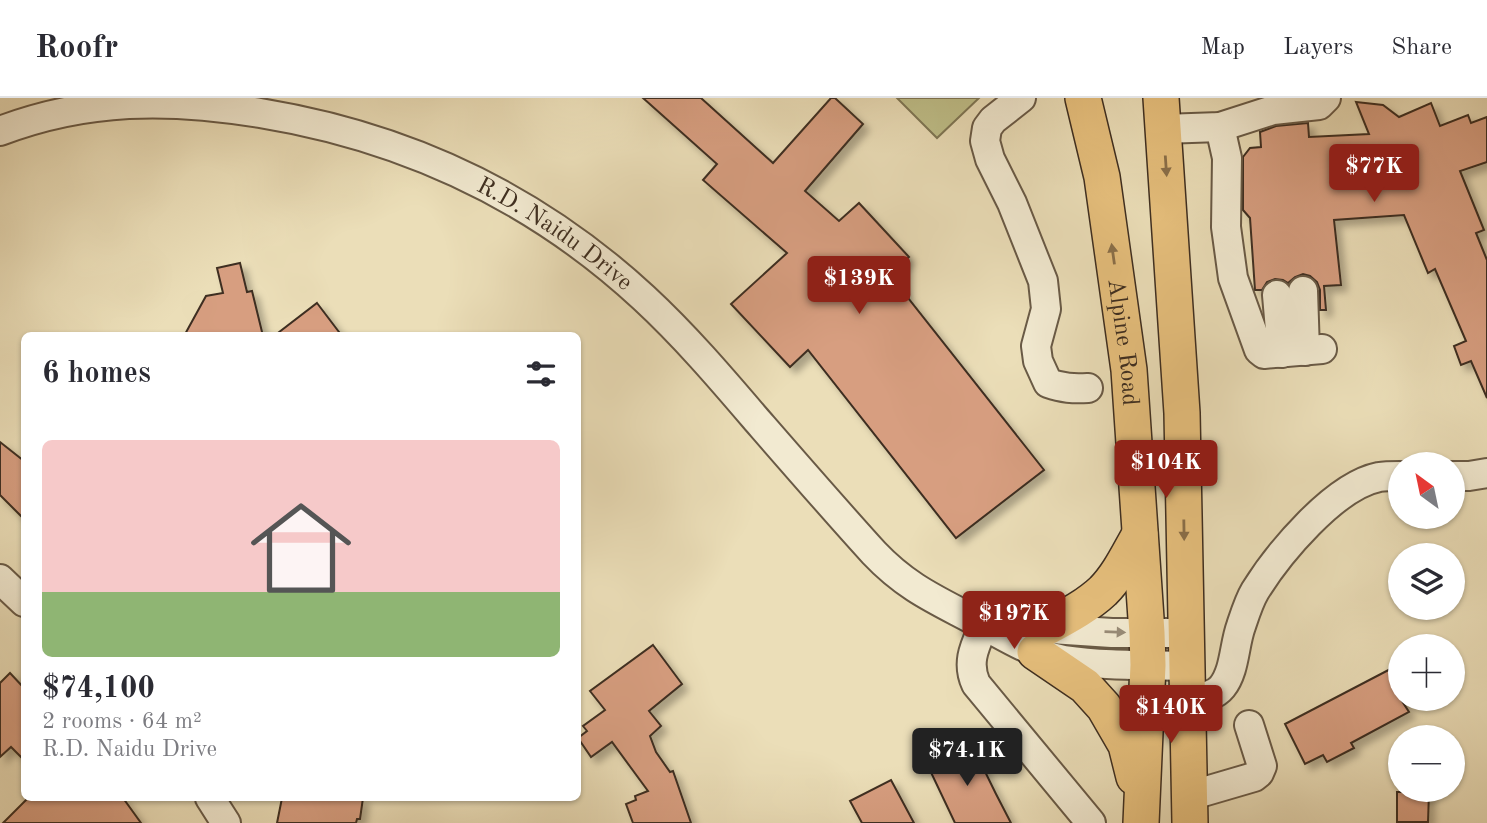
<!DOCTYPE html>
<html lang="en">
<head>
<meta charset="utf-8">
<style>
	body { margin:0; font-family:"Old Standard TT",serif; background:#f7f7f7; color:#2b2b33; height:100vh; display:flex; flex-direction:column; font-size:26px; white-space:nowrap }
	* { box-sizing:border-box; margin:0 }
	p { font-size:23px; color:#7c7c81 }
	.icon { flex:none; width:38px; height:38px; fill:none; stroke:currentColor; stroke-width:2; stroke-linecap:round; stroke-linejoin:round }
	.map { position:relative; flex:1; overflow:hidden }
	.details { position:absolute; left:21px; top:234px; width:560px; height:469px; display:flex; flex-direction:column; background:#fff; border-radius:10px; box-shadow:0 2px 5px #0004 }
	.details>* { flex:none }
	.needle { width:46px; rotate:327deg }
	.buttons { position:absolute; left:1388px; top:354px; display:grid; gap:14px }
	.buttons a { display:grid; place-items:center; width:77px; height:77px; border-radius:50%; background:#fff; box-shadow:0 2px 5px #0004; font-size:35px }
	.price { position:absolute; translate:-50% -60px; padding:0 16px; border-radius:7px; background:#8f2418; color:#fff; font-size:23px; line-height:46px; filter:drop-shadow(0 2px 4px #0008) }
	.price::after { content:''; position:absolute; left:50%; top:42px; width:21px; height:16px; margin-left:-10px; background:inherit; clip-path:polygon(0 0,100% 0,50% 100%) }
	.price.active { background:#222; color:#fff }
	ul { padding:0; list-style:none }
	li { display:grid; align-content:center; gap:14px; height:371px; padding:0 21px }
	li span { display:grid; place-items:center; height:217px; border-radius:10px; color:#555 }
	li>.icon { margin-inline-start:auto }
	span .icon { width:126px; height:126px; fill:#fffc; stroke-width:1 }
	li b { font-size:30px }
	h2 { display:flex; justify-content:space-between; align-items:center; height:84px; padding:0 21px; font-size:30px }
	header { display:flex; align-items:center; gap:42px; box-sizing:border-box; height:98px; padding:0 35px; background:#fff; border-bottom:2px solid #e1e1e2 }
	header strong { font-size:33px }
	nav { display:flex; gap:38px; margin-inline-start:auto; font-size:24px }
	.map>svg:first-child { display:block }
</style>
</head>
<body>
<header>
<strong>Roofr</strong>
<nav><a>Map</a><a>Layers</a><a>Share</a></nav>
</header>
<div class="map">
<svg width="1487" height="725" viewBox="0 0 1487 725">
	<defs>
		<filter id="shadow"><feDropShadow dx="6" dy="6" stdDeviation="3.5" flood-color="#0004"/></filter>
	</defs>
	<rect width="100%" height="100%" fill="#ebdeb8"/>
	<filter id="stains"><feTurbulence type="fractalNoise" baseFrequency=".00286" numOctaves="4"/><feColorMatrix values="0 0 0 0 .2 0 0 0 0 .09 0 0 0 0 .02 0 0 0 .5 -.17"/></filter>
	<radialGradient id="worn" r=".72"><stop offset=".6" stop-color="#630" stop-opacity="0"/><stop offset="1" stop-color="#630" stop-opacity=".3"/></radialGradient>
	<polygon fill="#bfbf89" stroke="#7e7654" stroke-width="2" points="897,0 979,0 937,40"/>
	<g fill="#d79e80" stroke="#3e2e20" stroke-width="2" filter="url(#shadow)">
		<polygon points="643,0 701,0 773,65 831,0 835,0 863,26 805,93 839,123 859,105 909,159 890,177 1044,372 956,440 808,252 790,269 731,206 787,155 703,82 717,66"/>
		<polygon points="1356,4 1383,7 1399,19 1431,5 1440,28 1468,17 1471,25 1487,19 1487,64 1460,73 1484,132 1476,135 1487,162 1487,300 1471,263 1461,267 1454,248 1466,243 1435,171 1428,175 1404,117 1334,122 1341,187 1324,188 1326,212 1320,212 1320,192 1317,184 1310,178 1303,176 1295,179 1288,185 1283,182 1275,181 1267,184 1262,192 1255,192 1250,120 1243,112 1243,59 1250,50 1261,49 1260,34 1276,28 1308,25 1309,39 1369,36"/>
		<polygon points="240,165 247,194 252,193 263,238 184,238 206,198 223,195 217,170"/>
		<polygon points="317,205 342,238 274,238"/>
		<polygon points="0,344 24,363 24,421 0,397"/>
		<polygon points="653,547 682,586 649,613 661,628 650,638 656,654 670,674 673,673 691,725 633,725 626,706 636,702 635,698 648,693 612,644 591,659 578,640 587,633 583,628 605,612 590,593"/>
		<polygon points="1400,566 1400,600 1409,614 1351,645 1354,650 1327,664 1323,657 1305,666 1285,626"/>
		<polygon points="10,575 24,590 24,662 11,649 0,659 0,585"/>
		<polygon points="971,645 996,696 1011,725 955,725 927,666"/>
		<polygon points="891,682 914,725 862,725 850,703"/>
		<polygon points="1397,694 1429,694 1428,724 1397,724"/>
		<polygon points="28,700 123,700 141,725 3,725"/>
		<polygon points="282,700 363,700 360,721 357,721 356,725 277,725"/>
	</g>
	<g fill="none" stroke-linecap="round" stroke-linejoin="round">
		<defs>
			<g id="minor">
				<path d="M 1021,0 L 993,22 L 987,30 L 985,43 L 990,61 L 1012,105 L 1043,183 L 1046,211 L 1036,248 L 1038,263 L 1048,285 C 1063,290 1073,291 1088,290"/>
				<polyline points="1220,29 1227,60 1226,129 1233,180 1259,252 1264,256 1322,251"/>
				<polyline points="1163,31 1220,29 1273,12 1319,7 1326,0"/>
				<path id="s1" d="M 0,33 C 87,0 169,0 260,15 C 407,39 535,99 644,200 C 684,237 720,279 755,320 C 795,366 834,411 874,455 C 910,493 942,504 985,528 C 1011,542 1035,557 1064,562 C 1104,568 1146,567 1187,568"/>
				<polyline points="1303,193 1305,253"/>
				<polyline points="1277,197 1282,255"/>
				<polyline points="1452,378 1469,378 1487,375"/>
				<polyline points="0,481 24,504"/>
				<path d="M 984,527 C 975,548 966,564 976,586 L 1091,725"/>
				<polyline points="989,527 1112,535 1185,535"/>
				<path d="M 1188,602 C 1200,600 1214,599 1222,589 C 1235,573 1234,547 1241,528 C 1245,516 1249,503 1255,493 C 1278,456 1334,388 1379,379 C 1385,378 1393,378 1400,378"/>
				<polyline points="1189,698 1254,679 1259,675 1262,668 1249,627"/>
				<polyline points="210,700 226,725"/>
			</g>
			<g id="major">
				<path id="s2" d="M 1083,0 L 1102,79 L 1129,272 L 1147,535 L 1148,567 L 1141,725"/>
				<polyline points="1161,0 1182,315 1190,725"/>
				<path d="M 1046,530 C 1066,519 1087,508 1103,493 C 1119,477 1129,455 1140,436"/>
				<polyline points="1035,554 1085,588 1104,609 1126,647 1134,679"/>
			</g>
		</defs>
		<use href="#minor" stroke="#695a46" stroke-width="32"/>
		<use href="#major" stroke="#3e2e20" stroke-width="38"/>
		<use href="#minor" stroke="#f2ead1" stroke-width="28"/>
		<use href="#major" stroke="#e6bf7c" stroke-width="35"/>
	</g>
	<defs><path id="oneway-solid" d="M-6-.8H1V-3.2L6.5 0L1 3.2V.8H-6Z" transform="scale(1.75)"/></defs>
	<g fill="#8a6f49">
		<use href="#oneway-solid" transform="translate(1166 68) rotate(86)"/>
		<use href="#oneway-solid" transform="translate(1113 156) rotate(-98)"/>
		<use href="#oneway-solid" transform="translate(1184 432) rotate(89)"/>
	</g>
	<use fill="#988c78" href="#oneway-solid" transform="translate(1115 534) rotate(2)"/>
	<g text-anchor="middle" stroke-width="5" stroke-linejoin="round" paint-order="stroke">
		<g font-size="24" fill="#3e2e20" stroke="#f2ead1">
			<text dy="8" stroke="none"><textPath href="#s1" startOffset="586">R.D. Naidu Drive</textPath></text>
			<text dy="8" stroke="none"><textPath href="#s2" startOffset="248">Alpine Road</textPath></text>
		</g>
	</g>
	<rect width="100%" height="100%" filter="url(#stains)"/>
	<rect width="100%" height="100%" fill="url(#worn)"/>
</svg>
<div class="buttons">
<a><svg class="needle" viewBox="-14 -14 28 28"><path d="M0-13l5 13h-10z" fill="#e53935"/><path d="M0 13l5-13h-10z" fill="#7c7c81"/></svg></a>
<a><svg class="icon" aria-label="layers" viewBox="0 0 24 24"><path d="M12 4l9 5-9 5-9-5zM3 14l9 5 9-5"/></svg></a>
<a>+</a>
<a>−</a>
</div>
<b class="price" style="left:1374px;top:106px">$77K</b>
<b class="price" style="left:859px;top:218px">$139K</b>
<b class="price" style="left:1166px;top:402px">$104K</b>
<b class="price" style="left:1014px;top:553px">$197K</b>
<b class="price" style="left:1171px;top:647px">$140K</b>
<b class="price active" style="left:967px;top:690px">$74.1K</b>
<section class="details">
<h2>6 homes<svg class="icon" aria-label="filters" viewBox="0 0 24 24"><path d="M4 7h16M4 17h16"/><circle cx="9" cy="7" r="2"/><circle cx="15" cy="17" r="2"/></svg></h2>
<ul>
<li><span style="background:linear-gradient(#f6c9c9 70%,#8fb573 0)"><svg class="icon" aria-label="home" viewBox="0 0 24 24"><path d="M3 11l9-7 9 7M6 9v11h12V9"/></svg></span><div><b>$74,100</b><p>2 rooms · 64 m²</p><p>R.D. Naidu Drive</p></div></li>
</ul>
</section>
</div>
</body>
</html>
